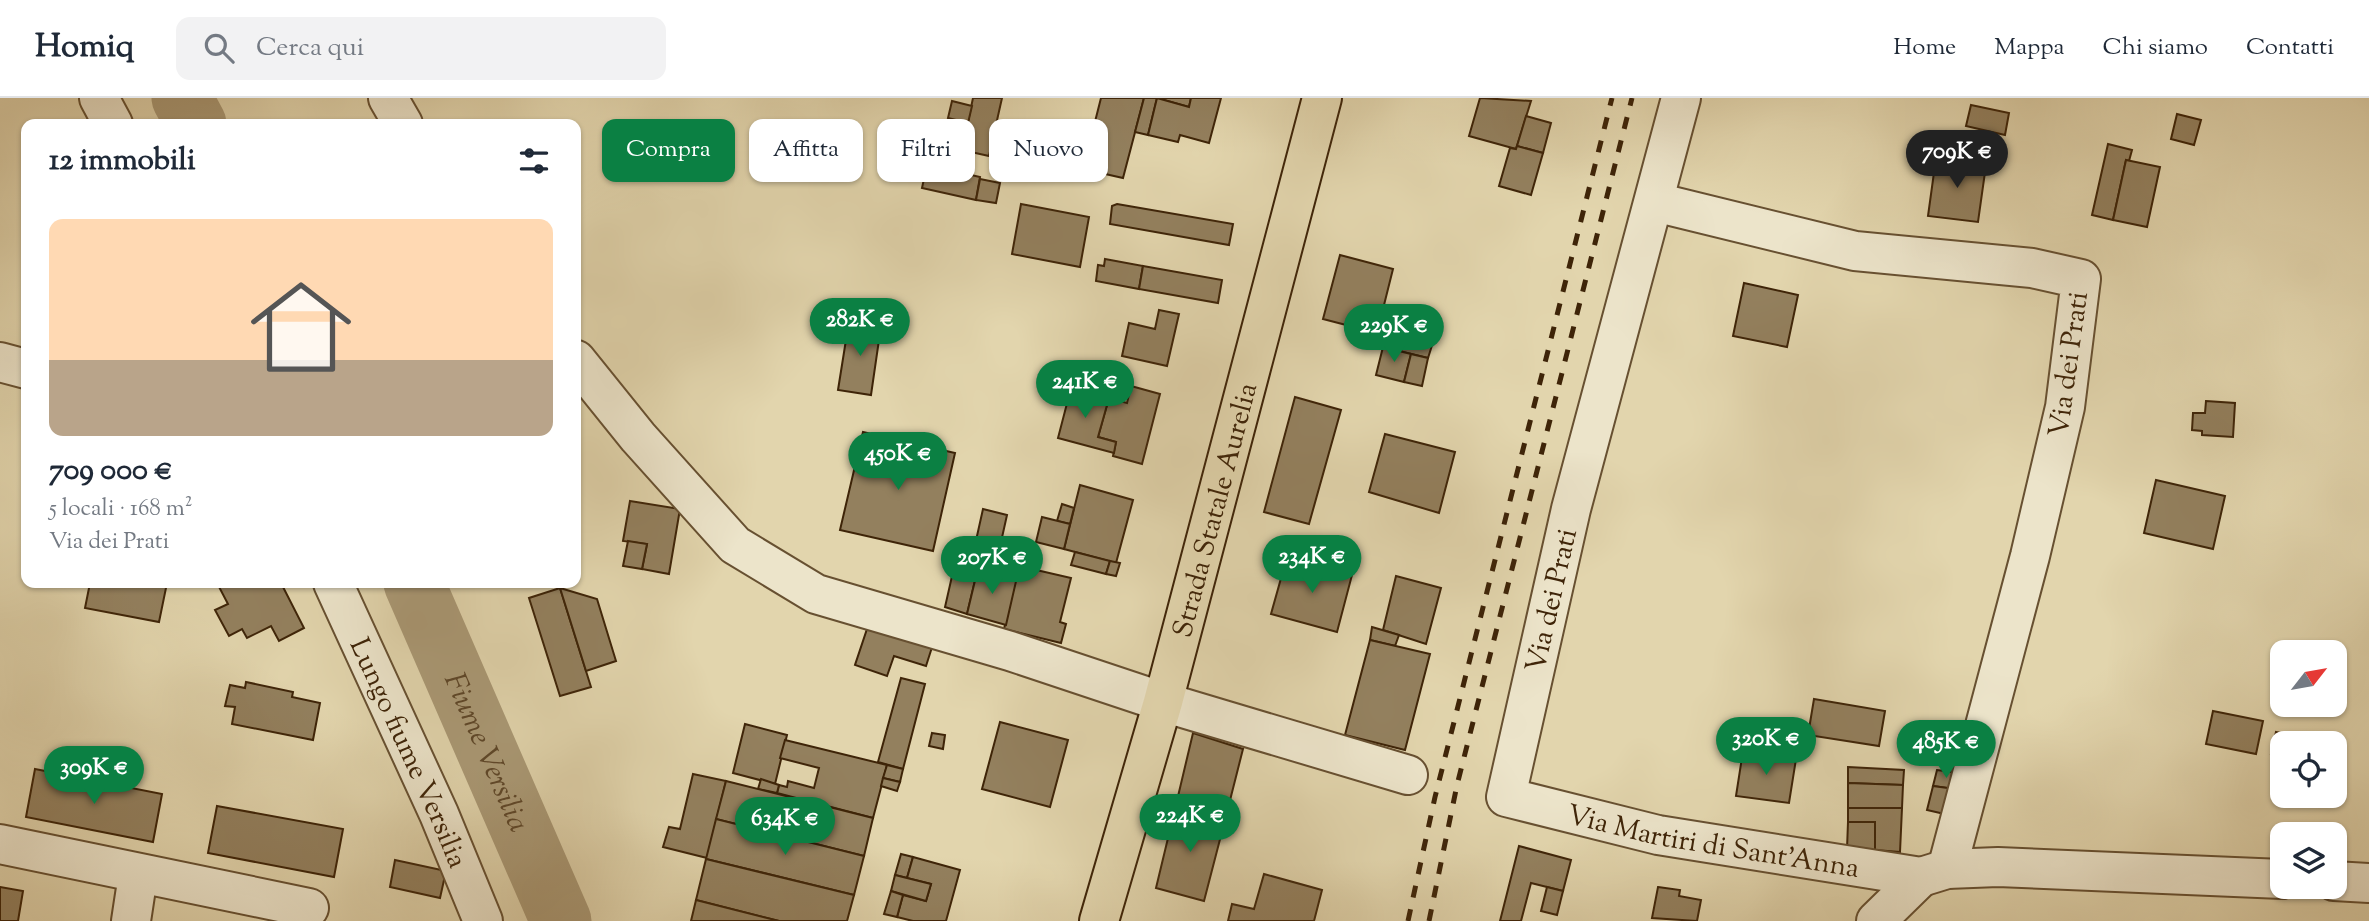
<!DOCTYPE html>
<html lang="it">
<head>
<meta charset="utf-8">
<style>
	body { margin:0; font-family:"Sorts Mill Goudy",serif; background:#f2f2f3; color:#1f2937; height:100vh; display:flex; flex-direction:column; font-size:26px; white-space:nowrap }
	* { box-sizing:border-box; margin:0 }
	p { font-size:23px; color:#747a83 }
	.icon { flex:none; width:38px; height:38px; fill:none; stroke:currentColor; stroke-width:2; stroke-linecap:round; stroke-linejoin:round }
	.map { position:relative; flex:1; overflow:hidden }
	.side { position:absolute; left:21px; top:21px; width:560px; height:469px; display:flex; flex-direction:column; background:#fff; border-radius:14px; box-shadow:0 2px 5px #0004 }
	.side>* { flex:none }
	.top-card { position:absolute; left:602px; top:21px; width:665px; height:63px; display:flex; gap:14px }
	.needle { width:46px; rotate:59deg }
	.controls { position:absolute; left:2270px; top:542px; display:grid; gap:14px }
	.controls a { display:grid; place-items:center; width:77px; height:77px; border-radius:14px; background:#fff; box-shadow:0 2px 5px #0004; font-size:35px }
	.price { position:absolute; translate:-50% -60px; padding:0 16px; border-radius:24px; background:#0b8043; color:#fff; font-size:23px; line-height:46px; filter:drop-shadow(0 2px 4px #0008) }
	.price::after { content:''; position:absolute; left:50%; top:42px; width:21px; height:16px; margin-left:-10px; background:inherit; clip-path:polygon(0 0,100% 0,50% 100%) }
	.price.on { background:#222; color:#fff }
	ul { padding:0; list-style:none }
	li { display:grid; align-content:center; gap:14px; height:371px; padding:0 28px }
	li+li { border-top:2px solid #e0e1e3 }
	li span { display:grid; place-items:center; height:217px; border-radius:14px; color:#555 }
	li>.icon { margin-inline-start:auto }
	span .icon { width:126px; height:126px; fill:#fffc; stroke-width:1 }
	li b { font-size:30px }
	h2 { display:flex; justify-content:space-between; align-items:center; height:84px; padding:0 28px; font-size:30px }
	.pill { padding:0 24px; border-radius:14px; background:#fff; box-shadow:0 2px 5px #0004; font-size:24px; line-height:63px }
	.pill.on { background:#0b8043; color:#fff }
	header { display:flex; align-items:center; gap:42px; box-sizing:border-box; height:98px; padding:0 35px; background:#fff; border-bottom:2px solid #e0e1e3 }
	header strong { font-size:33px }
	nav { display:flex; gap:38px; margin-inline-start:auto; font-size:24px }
	.search { width:490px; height:63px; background:#f2f2f3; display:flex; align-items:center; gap:18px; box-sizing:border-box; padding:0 24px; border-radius:14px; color:#747a83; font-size:26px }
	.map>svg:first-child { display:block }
</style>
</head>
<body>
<header>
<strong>Homiq</strong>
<div class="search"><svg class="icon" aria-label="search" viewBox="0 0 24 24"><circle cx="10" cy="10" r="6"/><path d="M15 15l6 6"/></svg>Cerca qui</div>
<nav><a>Home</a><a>Mappa</a><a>Chi siamo</a><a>Contatti</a></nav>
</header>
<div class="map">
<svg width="2369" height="823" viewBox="0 0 2369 823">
	<rect width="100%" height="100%" fill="#e2d5ad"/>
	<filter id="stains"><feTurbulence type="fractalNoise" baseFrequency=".00286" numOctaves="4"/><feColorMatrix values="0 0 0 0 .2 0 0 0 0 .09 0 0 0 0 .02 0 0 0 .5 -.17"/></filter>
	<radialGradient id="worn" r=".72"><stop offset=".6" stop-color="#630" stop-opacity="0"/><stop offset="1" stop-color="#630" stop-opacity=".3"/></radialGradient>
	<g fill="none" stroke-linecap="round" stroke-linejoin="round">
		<g stroke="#aa9975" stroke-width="61">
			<polyline points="182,0 196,26"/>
			<path id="s1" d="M 414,485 L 561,823"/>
		</g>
	</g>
	<g fill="#93805e" stroke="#3e2408" stroke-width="2">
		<polygon points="973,0 1002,0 989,58 962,52"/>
		<polygon points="1101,0 1144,0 1123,80 1083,71"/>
		<polygon points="1144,0 1157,0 1148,37 1135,34"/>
		<polygon points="1157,0 1191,0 1189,9"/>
		<polygon points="1157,0 1189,9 1191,0 1221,0 1209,45 1180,37 1178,44 1148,37"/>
		<polygon points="1480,0 1531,3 1516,51 1469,38"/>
		<polygon points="952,3 972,8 968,25 948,20"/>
		<polygon points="1971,7 2009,15 2005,37 1966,28"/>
		<polygon points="2177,16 2201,22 2194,47 2171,41"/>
		<polygon points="1526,18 1551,25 1543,55 1517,48"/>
		<polygon points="2108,46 2132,52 2129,63 2126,62 2113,122 2092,117"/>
		<polygon points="1517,48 1543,55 1531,97 1499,88 1510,50 1516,51"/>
		<polygon points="1936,60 1986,67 1978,124 1928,118"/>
		<polygon points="2126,62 2160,69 2147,129 2113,122"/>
		<polygon points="927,67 980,79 976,102 922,90"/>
		<polygon points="980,81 1000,85 996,105 976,102"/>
		<polygon points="1021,106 1089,119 1080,169 1012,156"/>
		<polygon points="1117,106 1233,126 1229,147 1110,126 1112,108"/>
		<polygon points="1340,157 1393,171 1377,235 1323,221"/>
		<polygon points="1105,161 1143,168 1139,191 1096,183 1098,167 1104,168"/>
		<polygon points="1143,168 1222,182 1218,205 1139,191"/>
		<polygon points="1744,185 1798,197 1787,249 1733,238"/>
		<polygon points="1159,212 1179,216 1167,268 1122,258 1129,225 1155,231"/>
		<polygon points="849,223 881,228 871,297 838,292"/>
		<polygon points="1391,232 1434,241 1428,260 1387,250"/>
		<polygon points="1383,249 1411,256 1404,284 1376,277"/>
		<polygon points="1411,256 1428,260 1422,288 1404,284"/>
		<polygon points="1131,288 1160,296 1142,366 1113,358 1116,344 1098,339 1109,300 1127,305"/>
		<polygon points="1071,290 1109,300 1098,339 1116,344 1114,355 1058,340"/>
		<polygon points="1295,299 1341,312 1309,426 1264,414"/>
		<polygon points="2206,303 2235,305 2233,339 2202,337 2202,333 2192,332 2193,315 2205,315"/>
		<polygon points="863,334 955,355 933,453 840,432"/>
		<polygon points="1385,336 1455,354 1439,415 1369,394"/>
		<polygon points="2156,382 2225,398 2213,451 2144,435"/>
		<polygon points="1080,387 1133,402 1116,465 1064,451"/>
		<polygon points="630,403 680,411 669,476 642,471 647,446 623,443"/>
		<polygon points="1062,406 1074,410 1070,426 1057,423"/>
		<polygon points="983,411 1007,417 999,453 975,447"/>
		<polygon points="1042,419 1070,426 1064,451 1036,444"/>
		<polygon points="628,443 647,446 642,471 623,468"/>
		<polygon points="960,444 1021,458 1017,479 955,465"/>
		<polygon points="1075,454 1110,463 1106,476 1071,467"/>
		<polygon points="1287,459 1352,477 1337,534 1271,516"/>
		<polygon points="1110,463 1120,465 1116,478 1106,476"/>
		<polygon points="955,465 978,470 967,516 945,509"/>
		<polygon points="1019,468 1071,480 1060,524 1066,526 1061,545 1004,531"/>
		<polygon points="978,470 1017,479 1006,527 967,516"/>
		<polygon points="1396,478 1441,490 1426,546 1383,532"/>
		<polygon points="90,485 167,485 159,524 85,510"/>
		<polygon points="217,485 281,485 304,530 279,543 271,528 247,540 242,531 229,538 215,512 228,506"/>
		<polygon points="560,490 591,589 560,598 529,500"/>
		<polygon points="560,490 597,501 616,563 586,573"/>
		<polygon points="870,522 934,543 926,568 894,558 887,578 855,567"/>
		<polygon points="1372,529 1399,537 1395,548 1370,542"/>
		<polygon points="1370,542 1430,556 1405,652 1345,637"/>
		<polygon points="901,580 925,586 903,671 878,664"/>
		<polygon points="246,584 293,594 292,599 320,605 313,642 232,626 235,609 225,608 230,587 245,590"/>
		<polygon points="1814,601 1885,613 1879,648 1808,637"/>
		<polygon points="2213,613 2263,623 2256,656 2206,646"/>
		<polygon points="1000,624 1068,642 1050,709 982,691"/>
		<polygon points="745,626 787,637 775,686 733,675"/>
		<polygon points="2276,634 2307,640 2306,646 2282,646 2282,659 2271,656"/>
		<polygon points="932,635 945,637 943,651 929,648"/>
		<polygon points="1193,635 1243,651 1225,722 1175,711"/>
		<polygon points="785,642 887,667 873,720 777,695 779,687 787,689 788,683 814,690 819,670 780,660"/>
		<polygon points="1948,646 1965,650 1959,675 1942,672"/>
		<polygon points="1743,653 1796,661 1789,705 1736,698"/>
		<polygon points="887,667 903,671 900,684 883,680"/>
		<polygon points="1848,669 1904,672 1903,687 1848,685"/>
		<polygon points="35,671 162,696 153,744 26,719"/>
		<polygon points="1937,672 1959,675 1955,691 1933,688"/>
		<polygon points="693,676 726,683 707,760 663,749 669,729 680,731"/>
		<polygon points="883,680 900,684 897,693 881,688"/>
		<polygon points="761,681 779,687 777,695 758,691"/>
		<polygon points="726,683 873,720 864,758 716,721"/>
		<polygon points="1848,685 1903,687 1902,710 1848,710"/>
		<polygon points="1933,688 1955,691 1949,717 1927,712"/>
		<polygon points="217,708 343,731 334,779 208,755"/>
		<polygon points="1848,710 1902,710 1900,754 1875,752 1875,724 1848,724"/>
		<polygon points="1175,711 1225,722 1204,803 1156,790"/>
		<polygon points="716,721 864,758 854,797 706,761"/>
		<polygon points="1848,724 1875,724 1875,752 1847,751"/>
		<polygon points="1519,748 1571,762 1563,793 1531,785 1521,823 1500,823"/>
		<polygon points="901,756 913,759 907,780 895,777"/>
		<polygon points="913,759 960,772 946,823 913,823 897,819 903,797 926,803 931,786 907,780"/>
		<polygon points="706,761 854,797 847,823 779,823 696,802"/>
		<polygon points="395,762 446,773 440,800 390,789"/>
		<polygon points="1264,776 1322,792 1314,823 1228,823 1232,806 1254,811"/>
		<polygon points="895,777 931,786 926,803 891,793"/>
		<polygon points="0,789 23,793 18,823 0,823"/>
		<polygon points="1547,789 1563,793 1557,817 1541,813"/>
		<polygon points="1658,789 1680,792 1679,798 1701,802 1697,823 1652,820"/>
		<polygon points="891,793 903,797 897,819 884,816"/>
		<polygon points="696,802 779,823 691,823"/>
	</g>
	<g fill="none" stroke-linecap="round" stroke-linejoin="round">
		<defs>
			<g id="minor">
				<polyline points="99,0 113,26"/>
				<polyline points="388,0 403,26"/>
				<path id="s2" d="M 1681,0 L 1571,411 L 1506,699 L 1658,737 L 1921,779 L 1947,771 L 1998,769 L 2282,781"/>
				<polyline points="1655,104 1855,153 2032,170 2081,181 2065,309 2030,458 1947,771"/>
				<polyline points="576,262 638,339 735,447 816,496 1010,553 1163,604 1408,677"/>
				<polyline points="0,264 26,271"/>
				<path id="s3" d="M 333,485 L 439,716 L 483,823"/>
				<polyline points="0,746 309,810"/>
				<polyline points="2334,783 2369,785"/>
				<polyline points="131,823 138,777"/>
				<polyline points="1876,823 1921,779"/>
			</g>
			<g id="major">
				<path id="s4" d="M 1099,823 L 1163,604 L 1322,0"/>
			</g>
		</defs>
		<use href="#minor" stroke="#675031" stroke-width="42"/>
		<use href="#major" stroke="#3e2408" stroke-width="42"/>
		<use href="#minor" stroke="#ece4ca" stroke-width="38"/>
		<use href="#major" stroke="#e2d5ad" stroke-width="38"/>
		<g stroke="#3e2408" stroke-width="5" stroke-dasharray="12 12" stroke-linecap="butt">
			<polyline points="1408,823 1435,699 1612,0"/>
			<polyline points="1429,823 1457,687 1632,0"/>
		</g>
	</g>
	<g text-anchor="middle" stroke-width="6" stroke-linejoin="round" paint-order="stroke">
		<g font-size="28" fill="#3e2408" stroke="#ece4ca">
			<text transform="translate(2067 266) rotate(-82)" y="10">Via dei Prati</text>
			<text dy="10" stroke="none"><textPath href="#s4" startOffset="427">Strada Statale Aurelia</textPath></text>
			<text transform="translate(1550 502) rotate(-77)" y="10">Via dei Prati</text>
			<text dy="10" stroke="none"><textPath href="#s3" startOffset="186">Lungo fiume Versilia</textPath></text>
			<text dy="10" stroke="none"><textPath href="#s2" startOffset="933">Via Martiri di Sant'Anna</textPath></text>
		</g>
		<g font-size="30" font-style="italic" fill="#5e4729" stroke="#ece4ca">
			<text dy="10" stroke="none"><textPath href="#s1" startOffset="184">Fiume Versilia</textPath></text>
		</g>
	</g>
	<rect width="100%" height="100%" filter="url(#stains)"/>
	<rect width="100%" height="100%" fill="url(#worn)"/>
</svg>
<div class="controls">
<a><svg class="needle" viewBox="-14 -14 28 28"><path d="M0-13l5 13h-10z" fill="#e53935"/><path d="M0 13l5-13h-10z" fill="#747a83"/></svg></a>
<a><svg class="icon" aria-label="locate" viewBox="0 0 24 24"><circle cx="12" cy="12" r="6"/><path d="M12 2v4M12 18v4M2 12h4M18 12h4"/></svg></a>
<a><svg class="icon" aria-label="layers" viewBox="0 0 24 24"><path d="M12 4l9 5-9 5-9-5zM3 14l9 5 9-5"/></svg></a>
</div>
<b class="price on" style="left:1957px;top:92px">709K €</b>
<b class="price" style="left:860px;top:260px">282K €</b>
<b class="price" style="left:1394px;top:266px">229K €</b>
<b class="price" style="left:1085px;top:322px">241K €</b>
<b class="price" style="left:898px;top:394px">450K €</b>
<b class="price" style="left:1312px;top:497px">234K €</b>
<b class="price" style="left:992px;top:498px">207K €</b>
<b class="price" style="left:1766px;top:679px">320K €</b>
<b class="price" style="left:1946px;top:682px">485K €</b>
<b class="price" style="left:94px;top:708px">309K €</b>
<b class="price" style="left:1190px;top:756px">224K €</b>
<b class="price" style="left:785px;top:759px">634K €</b>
<div class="top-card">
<a class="pill on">Compra</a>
<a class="pill">Affitta</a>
<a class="pill">Filtri</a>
<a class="pill">Nuovo</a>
</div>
<section class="side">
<h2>12 immobili<svg class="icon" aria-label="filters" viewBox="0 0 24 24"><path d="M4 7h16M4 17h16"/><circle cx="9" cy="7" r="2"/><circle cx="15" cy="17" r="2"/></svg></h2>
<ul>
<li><span style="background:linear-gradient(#ffd9b3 65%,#b9a48a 0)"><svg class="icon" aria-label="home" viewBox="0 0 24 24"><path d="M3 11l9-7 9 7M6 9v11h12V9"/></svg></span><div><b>709 000 €</b><p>5 locali · 168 m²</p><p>Via dei Prati</p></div></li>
</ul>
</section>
</div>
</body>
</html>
